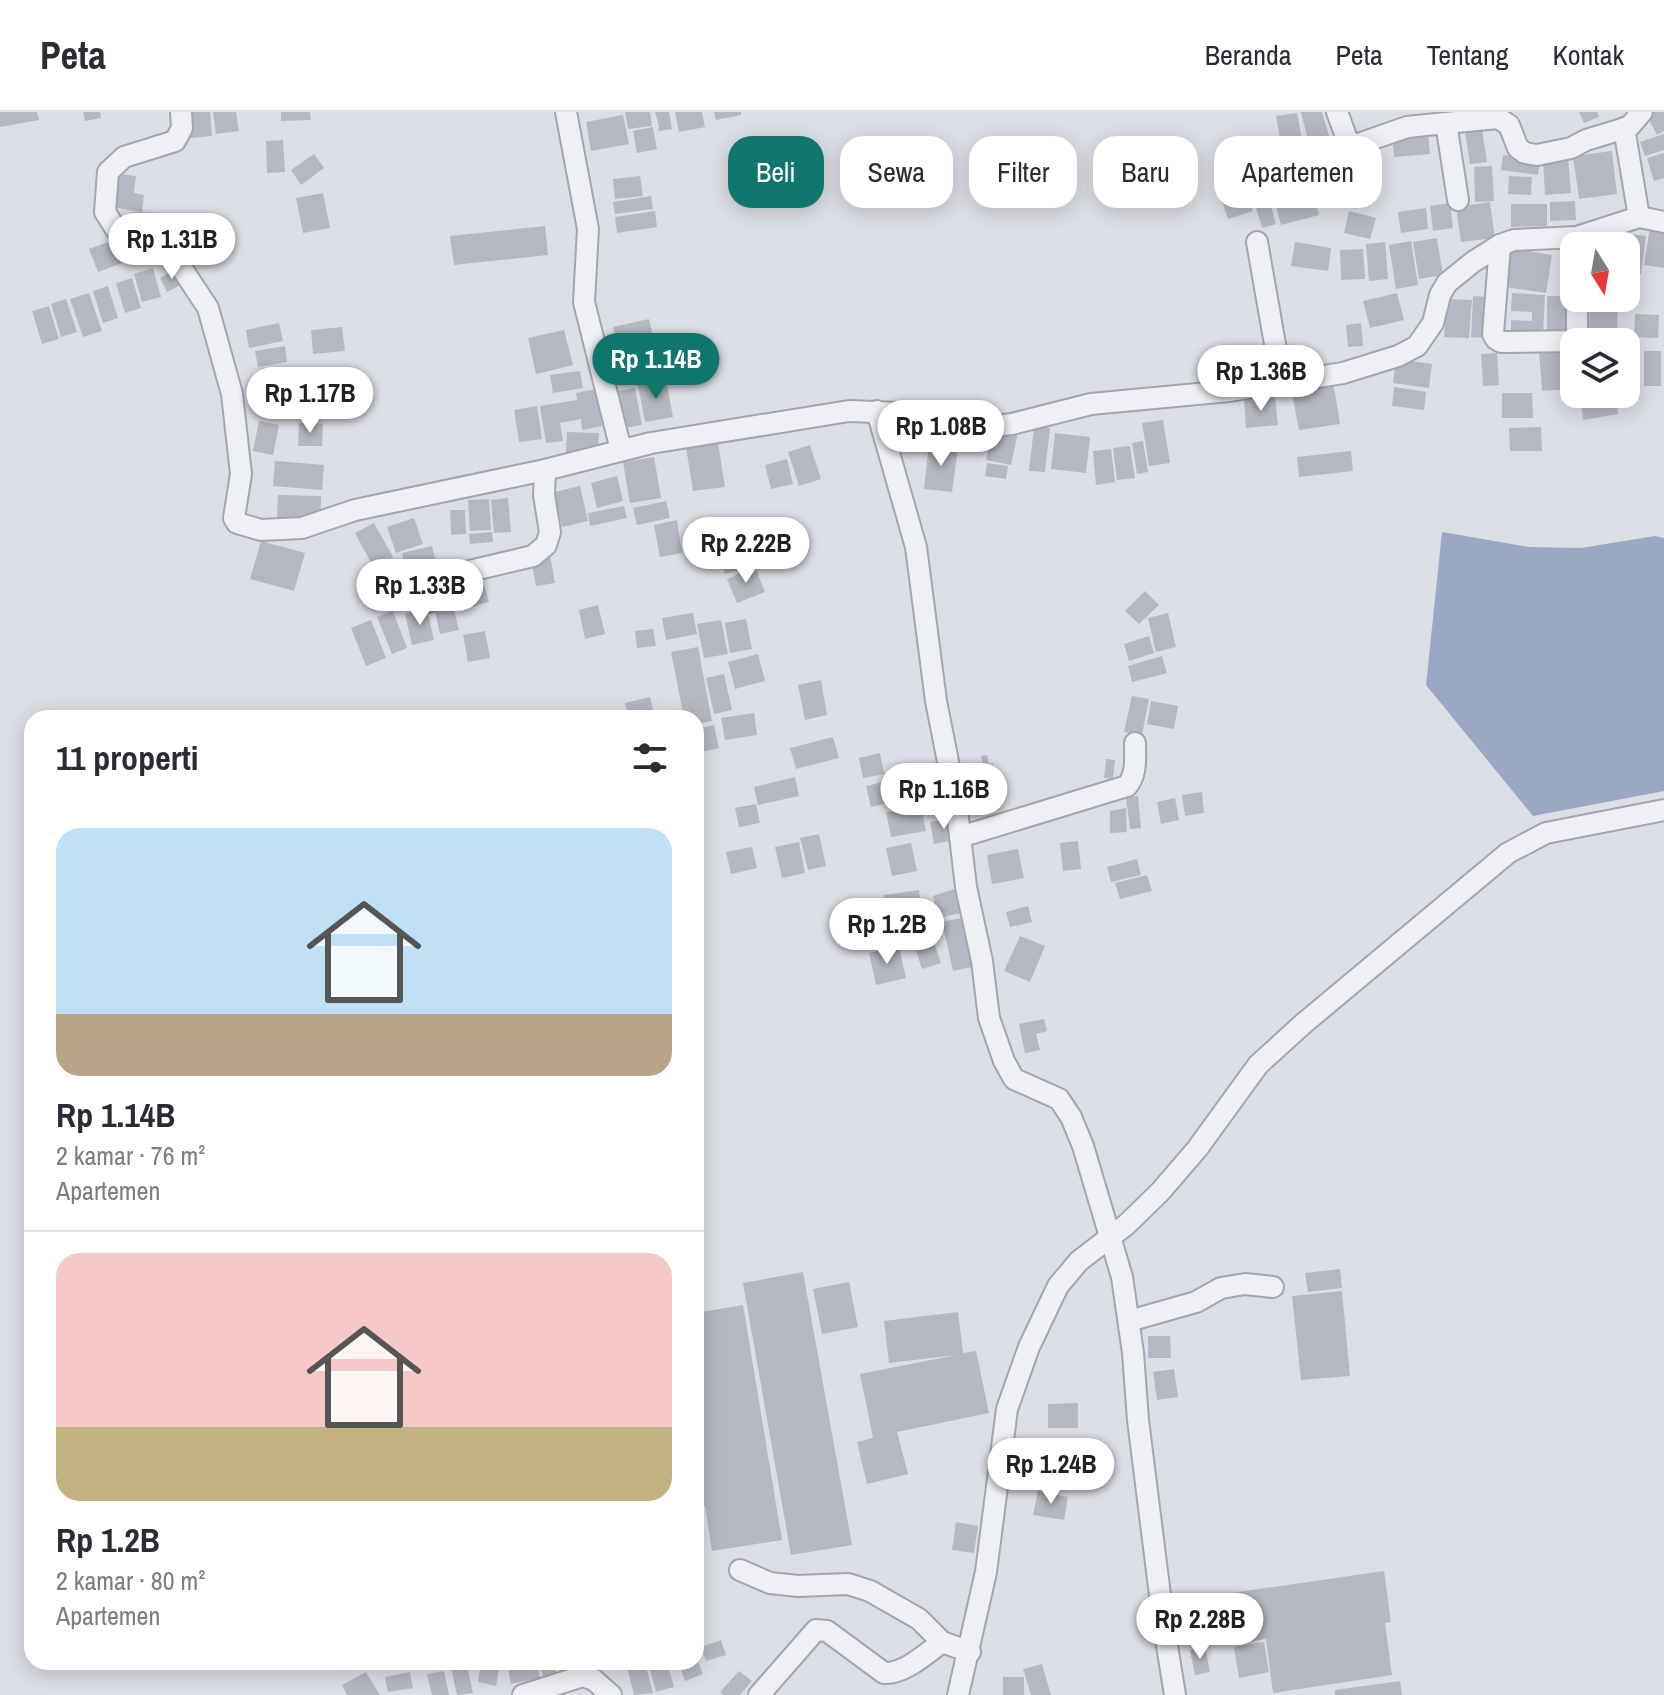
<!DOCTYPE html>
<html lang="id">
<head>
<meta charset="utf-8">
<style>
	body { margin:0; font-family:"Archivo Narrow",sans-serif; background:#f7f7f7; color:#2b2b33; height:100vh; display:flex; flex-direction:column; font-size:30px; white-space:nowrap }
	* { box-sizing:border-box; margin:0 }
	p { font-size:26px; color:#7c7c81 }
	.icon { flex:none; width:44px; height:44px; fill:none; stroke:currentColor; stroke-width:2; stroke-linecap:round; stroke-linejoin:round }
	.map { position:relative; flex:1; overflow:hidden }
	.drawer { position:absolute; left:24px; top:598px; width:680px; height:960px; display:flex; flex-direction:column; background:#fff; border-radius:24px; box-shadow:0 4px 20px #0003 }
	.drawer>* { flex:none }
	.hud { position:absolute; left:728px; top:24px; width:760px; height:72px; display:flex; gap:16px }
	.needle { width:52px; rotate:169deg }
	.tools { position:absolute; left:1560px; top:120px; display:grid; gap:16px }
	.tools a { display:grid; place-items:center; width:80px; height:80px; border-radius:16px; background:#fff; box-shadow:0 4px 20px #0003; font-size:40px }
	.price { position:absolute; translate:-50% -68px; padding:0 18px; border-radius:28px; background:#fff; color:#222; font-size:26px; line-height:52px; filter:drop-shadow(0 2px 4px #0008) }
	.price::after { content:''; position:absolute; left:50%; top:48px; width:24px; height:18px; margin-left:-12px; background:inherit; clip-path:polygon(0 0,100% 0,50% 100%) }
	.price.current { background:#0f766e; color:#fff }
	ul { padding:0; list-style:none }
	li { display:grid; align-content:center; gap:16px; height:424px; padding:0 32px }
	li+li { border-top:2px solid #e1e1e2 }
	li span { display:grid; place-items:center; height:248px; border-radius:24px; color:#555 }
	li>.icon { margin-inline-start:auto }
	span .icon { width:144px; height:144px; fill:#fffc; stroke-width:1 }
	li b { font-size:34px }
	h2 { display:flex; justify-content:space-between; align-items:center; height:96px; padding:0 32px; font-size:34px }
	.pill { padding:0 28px; border-radius:24px; background:#fff; box-shadow:0 4px 20px #0003; font-size:28px; line-height:72px }
	.pill.current { background:#0f766e; color:#fff }
	header { display:flex; align-items:center; gap:48px; box-sizing:border-box; height:112px; padding:0 40px; background:#fff; border-bottom:2px solid #e1e1e2 }
	header strong { font-size:38px }
	nav { display:flex; gap:44px; margin-inline-start:auto; font-size:28px }
	.map>svg:first-child { display:block }
</style>
</head>
<body>
<header>
<strong>Peta</strong>
<nav><a>Beranda</a><a>Peta</a><a>Tentang</a><a>Kontak</a></nav>
</header>
<div class="map">
<svg width="1664" height="1583" viewBox="0 0 1664 1583">
	<rect width="100%" height="100%" fill="#dddfe6"/>
	<polygon fill="#9aa8c3" points="1442,420 1529,435 1581,436 1655,424 1664,426 1664,679 1533,704 1426,573"/>
	<g fill="#b5b8c2">
		<polygon points="0,0 37,0 39,8 0,15"/>
		<polygon points="83,0 100,0 101,6 85,9"/>
		<polygon points="187,0 210,0 212,24 190,26"/>
		<polygon points="213,0 236,0 239,19 216,22"/>
		<polygon points="281,0 310,0 311,8 281,9"/>
		<polygon points="625,0 650,0 652,14 628,17"/>
		<polygon points="655,0 669,0 672,17 658,19 659,14"/>
		<polygon points="675,0 702,0 705,15 679,20"/>
		<polygon points="714,0 741,0 741,3 716,8"/>
		<polygon points="1301,0 1322,0 1330,27 1309,32"/>
		<polygon points="1579,0 1597,0 1599,5 1584,11"/>
		<polygon points="1650,0 1664,0 1664,19 1657,23 1646,2"/>
		<polygon points="1297,1 1302,28 1281,32 1276,4"/>
		<polygon points="623,3 629,32 591,39 586,10"/>
		<polygon points="1481,11 1487,50 1470,52 1464,13"/>
		<polygon points="653,15 657,37 637,41 633,19"/>
		<polygon points="1428,21 1430,42 1394,45 1392,24"/>
		<polygon points="1664,22 1664,38 1645,44 1640,30"/>
		<polygon points="283,28 285,60 267,61 266,29"/>
		<polygon points="1282,35 1293,58 1269,69 1258,47"/>
		<polygon points="1359,39 1380,40 1377,68 1356,67"/>
		<polygon points="1612,39 1617,82 1579,87 1573,44"/>
		<polygon points="1664,41 1664,66 1654,69 1647,46"/>
		<polygon points="314,42 324,56 301,73 291,58"/>
		<polygon points="1343,43 1356,44 1354,64 1341,63"/>
		<polygon points="1503,43 1540,48 1538,63 1501,58"/>
		<polygon points="1568,45 1571,81 1545,83 1543,47"/>
		<polygon points="1492,54 1494,89 1475,90 1474,55"/>
		<polygon points="118,62 136,64 134,81 144,83 142,100 111,95"/>
		<polygon points="640,64 643,84 615,87 613,67"/>
		<polygon points="1509,64 1532,65 1531,83 1508,82"/>
		<polygon points="1340,65 1365,77 1356,97 1331,86"/>
		<polygon points="1310,71 1319,103 1281,113 1273,82"/>
		<polygon points="323,81 330,116 303,121 296,86"/>
		<polygon points="1248,81 1253,99 1228,107 1222,89"/>
		<polygon points="651,84 653,97 615,102 613,90"/>
		<polygon points="1268,84 1276,112 1262,116 1254,89"/>
		<polygon points="1575,89 1576,108 1550,109 1550,90"/>
		<polygon points="1490,90 1495,126 1461,130 1456,95"/>
		<polygon points="1450,91 1453,116 1433,119 1430,94"/>
		<polygon points="1511,92 1547,92 1547,114 1511,115"/>
		<polygon points="1426,96 1428,117 1401,121 1398,100"/>
		<polygon points="655,99 657,115 617,121 615,105"/>
		<polygon points="1349,99 1376,106 1370,127 1344,121"/>
		<polygon points="132,100 164,101 163,125 131,124"/>
		<polygon points="193,105 196,125 180,128 177,107"/>
		<polygon points="545,114 548,143 454,153 450,124"/>
		<polygon points="1650,115 1664,117 1664,156 1644,153"/>
		<polygon points="1610,120 1646,124 1641,162 1626,160 1626,134 1608,134"/>
		<polygon points="1437,126 1443,163 1419,167 1413,130"/>
		<polygon points="117,127 125,150 98,160 89,137"/>
		<polygon points="1411,129 1418,173 1396,177 1389,133"/>
		<polygon points="1295,130 1331,136 1328,159 1291,154"/>
		<polygon points="1385,130 1388,167 1369,169 1366,132"/>
		<polygon points="1504,135 1552,143 1546,181 1498,174"/>
		<polygon points="1363,137 1365,167 1341,168 1340,138"/>
		<polygon points="153,156 161,185 142,190 134,162"/>
		<polygon points="176,157 184,171 167,180 160,166"/>
		<polygon points="132,166 141,196 125,201 116,171"/>
		<polygon points="108,174 118,206 103,211 93,179"/>
		<polygon points="89,181 102,219 83,225 70,187"/>
		<polygon points="1397,181 1404,208 1370,216 1363,189"/>
		<polygon points="1512,181 1545,183 1543,225 1511,224 1511,208 1532,209 1532,200 1511,199"/>
		<polygon points="1473,184 1489,185 1487,226 1471,225"/>
		<polygon points="1547,184 1567,184 1567,223 1547,224"/>
		<polygon points="66,187 77,220 61,225 51,192"/>
		<polygon points="1447,187 1472,188 1469,226 1444,225"/>
		<polygon points="1590,191 1618,192 1617,218 1589,217"/>
		<polygon points="49,194 59,227 42,232 32,199"/>
		<polygon points="1635,202 1659,203 1658,226 1634,225"/>
		<polygon points="649,207 656,236 620,245 613,215"/>
		<polygon points="279,211 283,229 249,236 246,218"/>
		<polygon points="1361,211 1363,234 1348,235 1346,213"/>
		<polygon points="342,215 345,239 313,242 311,218"/>
		<polygon points="564,218 573,253 536,262 528,226"/>
		<polygon points="1614,224 1615,230 1581,230 1581,228"/>
		<polygon points="285,234 287,250 258,255 255,239"/>
		<polygon points="1568,237 1571,277 1542,279 1539,239"/>
		<rect x="1644" y="239" width="17" height="35"/>
		<polygon points="1497,241 1499,273 1483,274 1481,242"/>
		<polygon points="1638,241 1640,285 1623,286 1622,282 1626,282 1626,242"/>
		<polygon points="650,244 654,265 617,272 613,251"/>
		<polygon points="1396,247 1432,252 1429,276 1393,271"/>
		<rect x="262" y="256" width="35" height="23"/>
		<polygon points="580,259 583,276 553,281 550,263"/>
		<polygon points="666,268 673,305 645,310 638,273"/>
		<polygon points="1333,269 1340,312 1299,318 1291,276"/>
		<polygon points="1394,275 1426,280 1424,298 1392,294"/>
		<polygon points="635,276 642,313 619,317 612,280"/>
		<polygon points="596,277 602,314 582,318 581,307 560,311 563,329 546,331 540,294 577,288 576,281"/>
		<polygon points="301,281 301,303 264,304 263,282"/>
		<polygon points="1502,281 1532,281 1533,306 1502,306"/>
		<polygon points="1615,282 1618,302 1583,308 1580,283"/>
		<polygon points="1275,285 1278,313 1246,316 1244,288"/>
		<polygon points="537,294 542,327 519,330 514,298"/>
		<polygon points="1163,308 1170,351 1149,354 1142,311"/>
		<polygon points="259,309 279,313 273,343 253,339"/>
		<polygon points="299,311 323,312 322,334 298,334"/>
		<polygon points="993,315 1018,320 1011,353 986,348"/>
		<polygon points="1034,315 1050,316 1045,360 1029,359"/>
		<polygon points="1541,315 1542,339 1510,339 1509,316"/>
		<polygon points="567,320 599,321 598,341 566,340"/>
		<polygon points="1055,321 1090,325 1086,361 1051,357"/>
		<polygon points="1143,329 1148,360 1137,362 1132,331"/>
		<polygon points="718,331 725,375 693,379 686,335"/>
		<polygon points="929,332 958,336 952,380 924,377"/>
		<polygon points="810,333 821,367 799,374 788,340"/>
		<polygon points="1130,334 1135,366 1117,368 1113,336"/>
		<polygon points="1111,337 1115,370 1096,373 1093,339"/>
		<polygon points="1351,339 1353,359 1299,365 1297,345"/>
		<polygon points="654,345 661,386 630,391 623,350"/>
		<polygon points="787,347 793,372 771,377 765,353"/>
		<polygon points="275,349 324,353 322,378 273,374"/>
		<polygon points="987,351 1008,354 1006,367 985,364"/>
		<polygon points="617,364 623,389 597,396 591,371"/>
		<polygon points="580,374 588,409 562,415 554,380"/>
		<polygon points="278,383 321,384 320,410 277,408"/>
		<polygon points="508,386 511,420 494,421 491,388"/>
		<polygon points="489,387 491,418 470,419 468,388"/>
		<polygon points="666,389 670,406 637,413 633,396"/>
		<polygon points="624,394 627,406 590,414 588,401"/>
		<polygon points="450,398 465,398 466,422 451,423"/>
		<polygon points="414,406 423,432 396,441 387,415"/>
		<polygon points="677,408 682,441 660,445 654,413"/>
		<polygon points="374,411 393,445 374,456 355,421"/>
		<polygon points="492,420 493,430 470,432 469,422"/>
		<polygon points="739,428 747,455 725,462 716,434"/>
		<polygon points="261,429 305,441 294,479 250,467"/>
		<polygon points="432,434 438,458 408,466 402,441"/>
		<polygon points="550,443 555,471 536,474 531,446"/>
		<polygon points="755,455 765,480 737,491 727,467"/>
		<polygon points="483,469 489,490 467,496 461,475"/>
		<polygon points="1145,479 1159,493 1139,512 1125,499"/>
		<polygon points="452,491 459,518 440,522 434,495"/>
		<polygon points="598,493 605,522 585,527 579,498"/>
		<polygon points="427,497 434,528 412,533 405,502"/>
		<polygon points="393,499 407,536 392,542 377,505"/>
		<polygon points="693,501 697,522 666,528 662,506"/>
		<polygon points="1168,501 1176,535 1156,540 1148,506"/>
		<polygon points="746,507 752,537 730,541 725,511"/>
		<polygon points="371,508 386,546 366,554 351,516"/>
		<polygon points="721,508 728,542 704,546 697,512"/>
		<polygon points="653,517 656,534 637,536 635,519"/>
		<polygon points="485,519 490,546 468,550 463,523"/>
		<polygon points="1149,524 1154,541 1129,549 1124,532"/>
		<polygon points="698,535 712,609 696,612 696,606 684,606 671,540"/>
		<polygon points="758,542 765,569 735,577 728,550"/>
		<polygon points="1162,544 1167,561 1132,570 1128,554"/>
		<polygon points="724,562 732,598 714,602 706,566"/>
		<polygon points="821,568 827,603 805,608 798,573"/>
		<polygon points="1132,584 1149,587 1142,623 1124,620"/>
		<polygon points="650,585 655,606 628,606 625,591"/>
		<polygon points="1151,589 1178,594 1174,617 1147,612"/>
		<polygon points="754,601 757,623 725,628 721,606"/>
		<polygon points="714,613 719,636 696,641 696,617"/>
		<polygon points="833,625 839,646 796,657 790,636"/>
		<polygon points="880,641 884,662 863,666 859,646"/>
		<polygon points="987,643 989,652 993,651 995,664 977,667 976,654 983,653 981,644"/>
		<polygon points="1106,647 1115,648 1113,667 1104,666"/>
		<polygon points="973,652 975,668 966,669 964,653"/>
		<polygon points="937,658 942,680 910,686 906,664"/>
		<polygon points="795,665 799,684 758,693 754,675"/>
		<polygon points="902,666 906,687 871,695 866,674"/>
		<polygon points="994,669 996,680 975,683 973,672"/>
		<polygon points="1202,680 1204,701 1185,704 1182,683"/>
		<polygon points="943,683 946,698 926,701 923,687"/>
		<polygon points="1138,684 1141,716 1130,717 1126,685"/>
		<polygon points="1175,686 1179,708 1161,712 1157,690"/>
		<polygon points="756,692 760,711 739,715 735,696"/>
		<polygon points="921,695 926,719 891,725 886,700"/>
		<polygon points="1126,696 1127,720 1110,721 1110,699"/>
		<polygon points="954,706 958,727 934,732 930,710"/>
		<polygon points="819,722 826,754 808,758 800,726"/>
		<polygon points="1078,729 1081,757 1063,759 1060,731"/>
		<polygon points="799,730 805,761 782,766 775,735"/>
		<polygon points="911,731 917,759 892,764 886,736"/>
		<polygon points="752,735 757,756 731,762 726,740"/>
		<polygon points="1018,737 1024,766 992,772 987,743"/>
		<polygon points="1137,747 1141,763 1111,770 1107,755"/>
		<polygon points="1147,763 1152,779 1120,787 1115,771"/>
		<polygon points="960,775 966,800 938,806 933,784"/>
		<polygon points="919,778 921,797 887,802 884,783"/>
		<polygon points="1028,794 1032,810 1010,815 1006,800"/>
		<polygon points="965,805 976,854 953,859 942,810"/>
		<polygon points="925,813 930,831 908,835 903,816"/>
		<polygon points="1020,824 1045,834 1030,870 1004,859"/>
		<polygon points="935,833 941,851 922,857 916,839"/>
		<polygon points="899,835 906,866 876,873 869,841"/>
		<polygon points="1044,907 1047,919 1036,922 1040,938 1025,941 1019,912"/>
		<polygon points="1340,1157 1342,1176 1308,1180 1305,1161"/>
		<polygon points="803,1160 852,1433 791,1443 743,1171"/>
		<polygon points="849,1170 858,1215 822,1222 813,1177"/>
		<polygon points="1342,1179 1350,1264 1301,1268 1292,1184"/>
		<polygon points="743,1193 782,1428 712,1439 705,1394 696,1395 696,1201"/>
		<polygon points="958,1200 963,1241 976,1239 989,1301 897,1320 908,1362 867,1372 857,1330 873,1326 860,1262 956,1243 889,1251 884,1209"/>
		<polygon points="1148,1224 1170,1224 1171,1246 1148,1246"/>
		<polygon points="1174,1257 1178,1285 1157,1288 1153,1260"/>
		<polygon points="1078,1291 1078,1316 1048,1316 1048,1292"/>
		<polygon points="1050,1330 1067,1334 1063,1351 1047,1347"/>
		<polygon points="1048,1354 1078,1360 1075,1377 1045,1371"/>
		<polygon points="1038,1379 1068,1385 1064,1408 1033,1403"/>
		<polygon points="956,1410 978,1414 974,1441 952,1438"/>
		<polygon points="1384,1459 1391,1510 1385,1511 1392,1563 1273,1581 1266,1527 1231,1532 1224,1482"/>
		<polygon points="721,1528 726,1543 706,1549 701,1535"/>
		<polygon points="1264,1530 1269,1560 1239,1566 1234,1535"/>
		<polygon points="1205,1535 1210,1560 1195,1563 1190,1538"/>
		<polygon points="458,1550 475,1550 476,1555 468,1557 473,1581 457,1583 450,1552"/>
		<polygon points="481,1550 500,1550 496,1574 478,1570"/>
		<polygon points="507,1550 537,1550 540,1566 511,1572"/>
		<polygon points="541,1550 554,1550 557,1565 543,1567"/>
		<polygon points="648,1550 667,1550 674,1575 656,1580"/>
		<polygon points="678,1550 698,1550 703,1562 685,1569"/>
		<polygon points="645,1551 653,1581 634,1583 627,1556"/>
		<polygon points="1042,1552 1051,1583 1031,1583 1023,1557"/>
		<polygon points="444,1559 449,1583 432,1583 427,1562"/>
		<polygon points="739,1559 752,1569 740,1583 724,1583 720,1580"/>
		<polygon points="366,1560 380,1583 347,1583 342,1573"/>
		<polygon points="410,1560 413,1576 388,1580 385,1565"/>
		<rect x="1003" y="1565" width="21" height="18"/>
		<polygon points="1400,1569 1402,1583 1335,1583 1335,1578"/>
	</g>
	<g fill="none" stroke-linecap="round" stroke-linejoin="round">
		<defs>
			<g id="minor">
				<polyline points="181,0 182,16 175,29 124,45 108,60 105,100 119,122 173,143 208,196 232,282 241,362 234,406 237,411 261,418 302,416 355,398 545,358 651,331 849,299 926,302 993,314 1012,312 1091,292 1229,279 1343,261 1398,244 1417,234 1433,211 1440,183 1447,171 1473,150 1500,133 1514,128 1577,125 1639,105 1664,110"/>
				<polyline points="566,0 588,117 584,190 621,338"/>
				<polyline points="1337,0 1350,35 1407,15 1446,11 1458,88"/>
				<polyline points="1446,11 1498,6 1509,13 1518,36 1525,41 1537,43 1571,36 1586,28 1629,15 1642,0"/>
				<polyline points="1624,16 1639,105"/>
				<polyline points="1324,67 1328,47 1350,35"/>
				<polyline points="1257,130 1282,272"/>
				<polyline points="1500,133 1493,222 1496,227 1501,230 1577,229"/>
				<polyline points="1577,230 1577,186"/>
				<polyline points="877,299 916,435 936,589 956,690 966,775 982,849 989,906 1004,949 1014,967 1059,987 1071,1005 1083,1034 1122,1165 1133,1241 1138,1308 1164,1515 1175,1583"/>
				<polyline points="428,490 457,462 533,444 546,433 550,420 544,383 545,358"/>
				<path d="M 960,725 L 1127,674 C 1137,662 1135,647 1135,631"/>
				<polyline points="1129,1209 1196,1190 1221,1176 1245,1172 1273,1175"/>
				<polyline points="740,1458 770,1471 798,1474 848,1472 870,1479 919,1507 942,1530 970,1540"/>
				<polyline points="523,1583 583,1564 594,1568 611,1583"/>
				<path d="M 759,1583 L 816,1518 L 827,1519 L 884,1561 C 904,1562 926,1542 942,1530"/>
				<polyline points="958,1583 986,1460 1007,1297 1029,1235 1058,1174 1079,1149 1126,1113 1160,1080 1197,1037 1258,953 1303,912 1508,741 1546,721 1664,698"/>
			</g>
		</defs>
		<use href="#minor" stroke="#a3a6af" stroke-width="24"/>
		<use href="#minor" stroke="#eff0f4" stroke-width="20"/>
	</g>
</svg>
<div class="tools">
<a><svg class="needle" viewBox="-14 -14 28 28"><path d="M0-13l5 13h-10z" fill="#e53935"/><path d="M0 13l5-13h-10z" fill="#7c7c81"/></svg></a>
<a><svg class="icon" aria-label="layers" viewBox="0 0 24 24"><path d="M12 4l9 5-9 5-9-5zM3 14l9 5 9-5"/></svg></a>
</div>
<b class="price" style="left:172px;top:169px">Rp 1.31B</b>
<b class="price current" style="left:656px;top:289px">Rp 1.14B</b>
<b class="price" style="left:1261px;top:301px">Rp 1.36B</b>
<b class="price" style="left:310px;top:323px">Rp 1.17B</b>
<b class="price" style="left:941px;top:356px">Rp 1.08B</b>
<b class="price" style="left:746px;top:473px">Rp 2.22B</b>
<b class="price" style="left:420px;top:515px">Rp 1.33B</b>
<b class="price" style="left:944px;top:719px">Rp 1.16B</b>
<b class="price" style="left:887px;top:854px">Rp 1.2B</b>
<b class="price" style="left:1051px;top:1394px">Rp 1.24B</b>
<b class="price" style="left:1200px;top:1549px">Rp 2.28B</b>
<div class="hud">
<a class="pill current">Beli</a>
<a class="pill">Sewa</a>
<a class="pill">Filter</a>
<a class="pill">Baru</a>
<a class="pill">Apartemen</a>
</div>
<section class="drawer">
<h2>11 properti<svg class="icon" aria-label="filters" viewBox="0 0 24 24"><path d="M4 7h16M4 17h16"/><circle cx="9" cy="7" r="2"/><circle cx="15" cy="17" r="2"/></svg></h2>
<ul>
<li><span style="background:linear-gradient(#bfe0f5 75%,#b9a48a 0)"><svg class="icon" aria-label="home" viewBox="0 0 24 24"><path d="M3 11l9-7 9 7M6 9v11h12V9"/></svg></span><div><b>Rp 1.14B</b><p>2 kamar · 76 m²</p><p>Apartemen</p></div></li>
<li><span style="background:linear-gradient(#f6c9c9 70%,#c2b280 0)"><svg class="icon" aria-label="home" viewBox="0 0 24 24"><path d="M3 11l9-7 9 7M6 9v11h12V9"/></svg></span><div><b>Rp 1.2B</b><p>2 kamar · 80 m²</p><p>Apartemen</p></div></li>
</ul>
</section>
</div>
</body>
</html>
